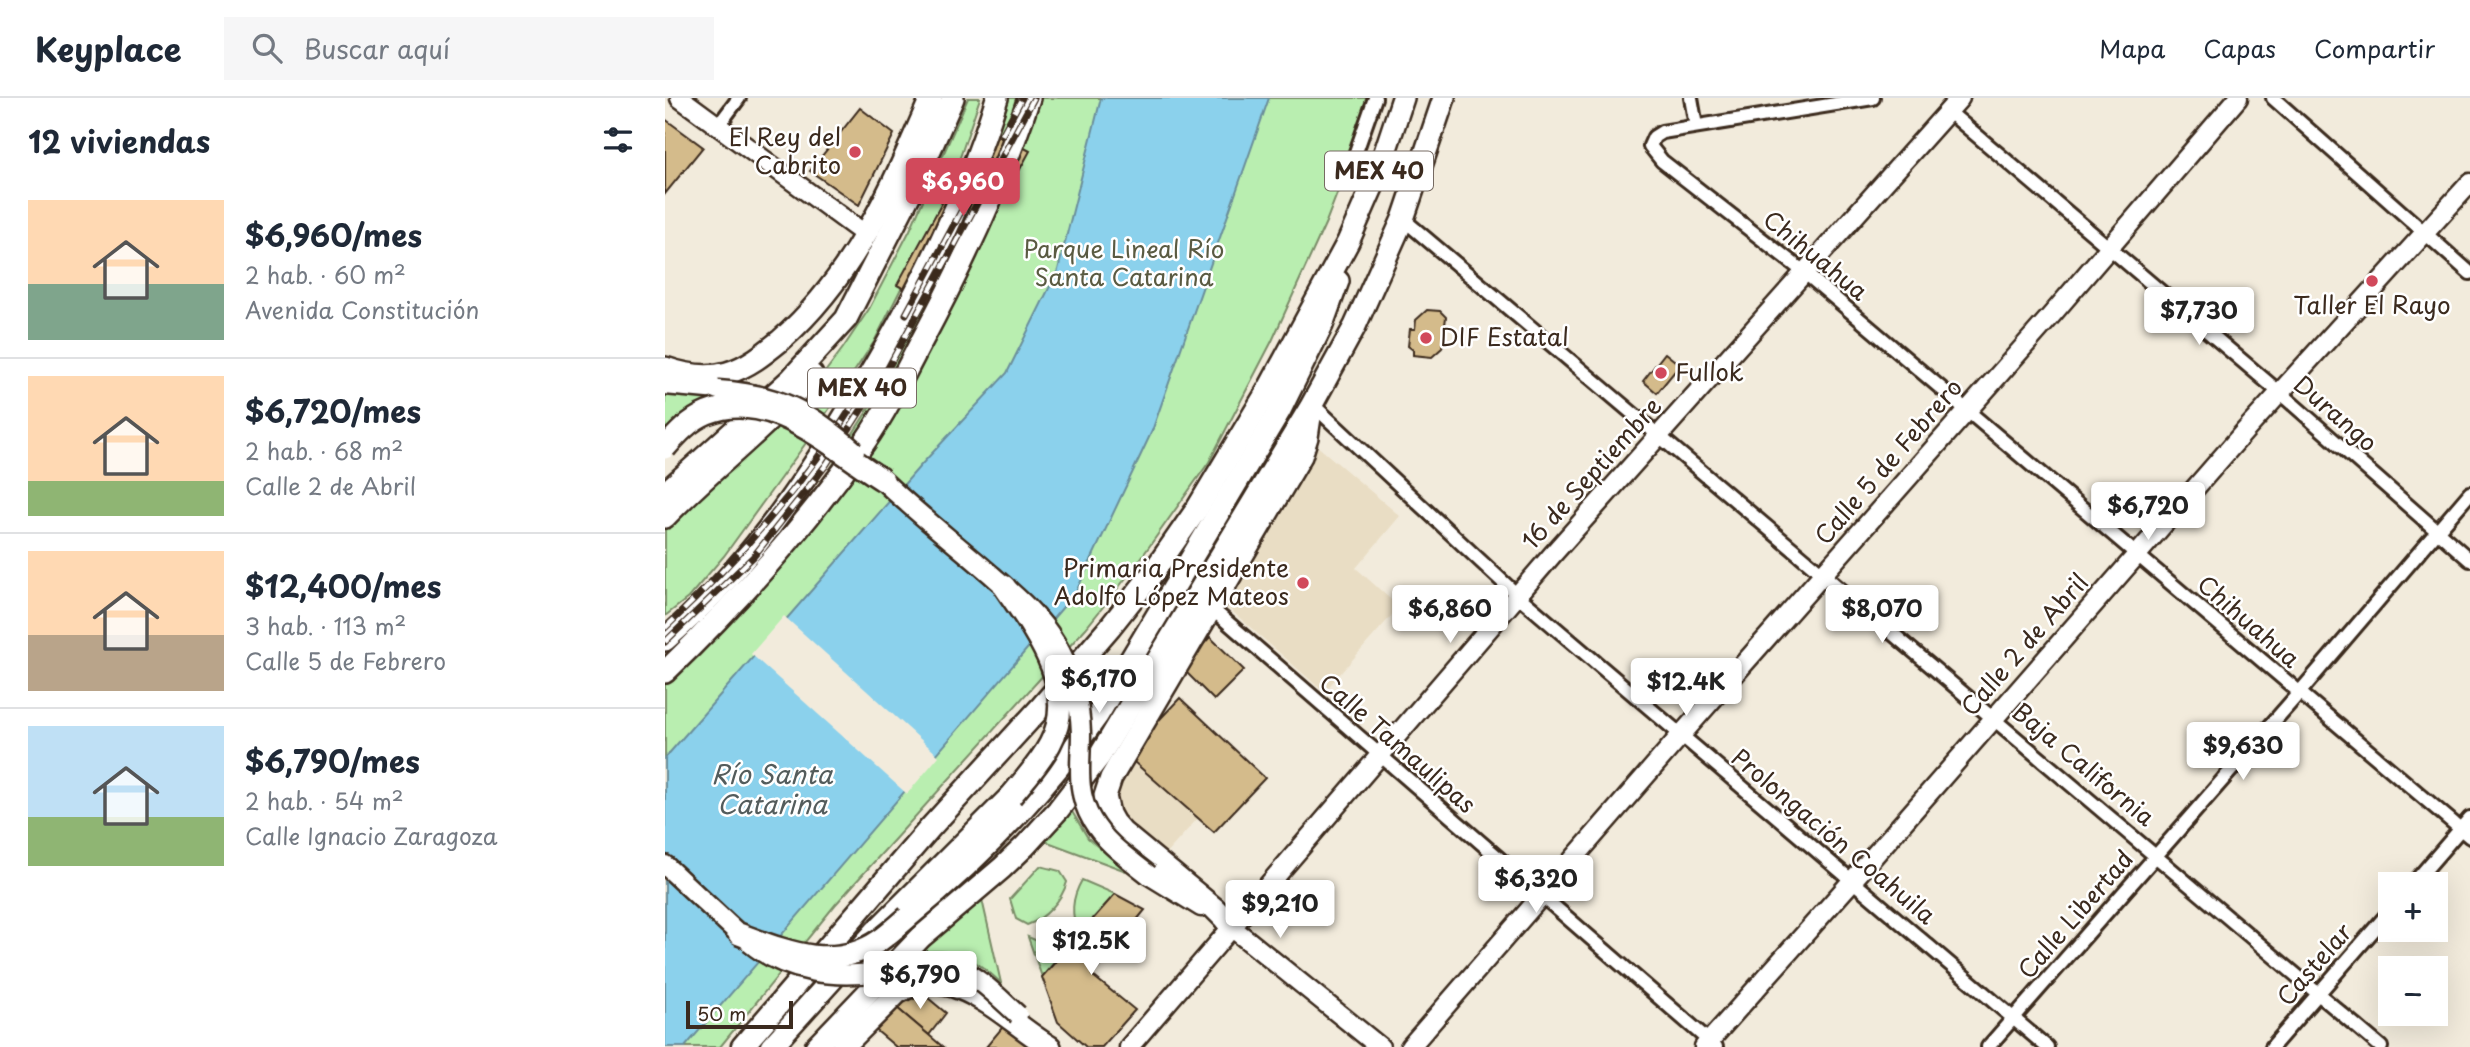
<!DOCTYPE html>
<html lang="es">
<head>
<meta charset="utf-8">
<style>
	body { margin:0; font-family:"Playpen Sans",sans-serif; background:#f6f6f7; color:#1f2937; height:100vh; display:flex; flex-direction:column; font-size:26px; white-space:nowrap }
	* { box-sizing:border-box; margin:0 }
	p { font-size:23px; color:#747a83 }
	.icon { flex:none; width:38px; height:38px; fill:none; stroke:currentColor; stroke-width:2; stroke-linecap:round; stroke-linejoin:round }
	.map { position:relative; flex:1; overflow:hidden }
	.details { display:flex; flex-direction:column; background:#fff; width:665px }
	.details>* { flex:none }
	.controls { position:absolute; left:1713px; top:774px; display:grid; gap:14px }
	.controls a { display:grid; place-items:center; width:70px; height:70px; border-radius:0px; background:#fff; box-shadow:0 7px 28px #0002; font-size:35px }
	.scale { position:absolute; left:21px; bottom:18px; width:107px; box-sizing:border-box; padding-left:7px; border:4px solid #3b2a1e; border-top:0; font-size:19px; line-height:24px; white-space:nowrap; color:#3b2a1e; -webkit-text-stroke:5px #fff; paint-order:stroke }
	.price { position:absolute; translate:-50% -60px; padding:0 16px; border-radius:7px; background:#fff; color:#222; font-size:23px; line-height:46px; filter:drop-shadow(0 2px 4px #0008) }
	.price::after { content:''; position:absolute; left:50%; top:42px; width:21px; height:16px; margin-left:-10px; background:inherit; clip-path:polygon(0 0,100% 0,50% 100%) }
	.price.on { background:#d1495b; color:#fff }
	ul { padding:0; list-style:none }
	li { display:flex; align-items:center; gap:21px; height:175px; padding:0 28px }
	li+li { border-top:2px solid #e0e1e3 }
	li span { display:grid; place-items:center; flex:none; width:196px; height:140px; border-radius:0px; color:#555 }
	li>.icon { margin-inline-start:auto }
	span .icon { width:84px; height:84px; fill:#fffc; stroke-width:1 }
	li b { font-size:30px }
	h2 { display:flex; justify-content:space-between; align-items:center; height:84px; padding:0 28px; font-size:30px }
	header { display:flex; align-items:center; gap:42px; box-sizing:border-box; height:98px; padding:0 35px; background:#fff; border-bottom:2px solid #e0e1e3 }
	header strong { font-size:33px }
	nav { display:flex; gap:38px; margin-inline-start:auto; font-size:24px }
	.search { width:490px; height:63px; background:#f6f6f7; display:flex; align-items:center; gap:18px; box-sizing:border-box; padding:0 24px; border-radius:0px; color:#747a83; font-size:26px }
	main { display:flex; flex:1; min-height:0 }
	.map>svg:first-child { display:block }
</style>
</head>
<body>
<header>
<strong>Keyplace</strong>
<div class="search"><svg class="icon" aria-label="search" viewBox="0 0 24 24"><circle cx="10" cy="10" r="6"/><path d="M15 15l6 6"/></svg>Buscar aquí</div>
<nav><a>Mapa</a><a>Capas</a><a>Compartir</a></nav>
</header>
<main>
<section class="details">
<h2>12 viviendas<svg class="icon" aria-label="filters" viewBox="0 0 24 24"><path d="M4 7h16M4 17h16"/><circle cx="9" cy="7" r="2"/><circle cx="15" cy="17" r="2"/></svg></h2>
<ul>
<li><span style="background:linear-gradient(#ffd9b3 60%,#7fa58c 0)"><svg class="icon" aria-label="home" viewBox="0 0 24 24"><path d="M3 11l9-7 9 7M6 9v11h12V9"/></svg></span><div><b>$6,960/mes</b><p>2 hab. · 60 m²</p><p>Avenida Constitución</p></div></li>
<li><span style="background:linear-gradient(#ffd9b3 75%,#8fb573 0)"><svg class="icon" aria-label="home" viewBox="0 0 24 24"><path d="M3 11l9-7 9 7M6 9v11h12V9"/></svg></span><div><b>$6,720/mes</b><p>2 hab. · 68 m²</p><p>Calle 2 de Abril</p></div></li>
<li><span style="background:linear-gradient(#ffd9b3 60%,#b9a48a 0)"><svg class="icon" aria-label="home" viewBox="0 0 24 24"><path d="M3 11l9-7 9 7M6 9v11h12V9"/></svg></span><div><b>$12,400/mes</b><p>3 hab. · 113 m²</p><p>Calle 5 de Febrero</p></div></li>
<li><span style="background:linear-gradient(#bfe0f5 65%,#8fb573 0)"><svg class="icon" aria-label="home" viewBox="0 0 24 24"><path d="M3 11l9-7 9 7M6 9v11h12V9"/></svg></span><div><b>$6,790/mes</b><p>2 hab. · 54 m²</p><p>Calle Ignacio Zaragoza</p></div></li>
</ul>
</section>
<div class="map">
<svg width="1805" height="949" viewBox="0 0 1805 949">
	<rect width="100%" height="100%" fill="#f2ebdc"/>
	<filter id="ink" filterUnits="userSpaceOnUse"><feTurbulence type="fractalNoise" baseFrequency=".0143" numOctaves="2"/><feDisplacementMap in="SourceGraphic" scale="14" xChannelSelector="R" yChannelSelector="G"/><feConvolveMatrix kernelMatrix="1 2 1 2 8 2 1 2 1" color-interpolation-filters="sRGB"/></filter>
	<g filter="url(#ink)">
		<g fill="#e9ddc4">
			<polygon points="651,347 735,418 691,470 734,509 659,594 561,508 561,499"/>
			<polygon points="461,657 533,720 499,758 446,707"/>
		</g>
		<g fill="#b9eeb0" stroke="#7a8c67" stroke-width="2">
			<polygon points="303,0 315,0 287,83 256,151 209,244 146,338 59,458 23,500 0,518 0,423 145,294 178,250 204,211 245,132"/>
			<polygon points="343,0 709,0 661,124 607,243 544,364 469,470 421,530 170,807 55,949 0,949 0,569 135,418 201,315 283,155 328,45"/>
			<path d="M 0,295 L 29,300 L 54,298 C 32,307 16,316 0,333 Z"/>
			<polygon points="406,712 423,740 461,773 380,743"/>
			<path d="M 375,768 L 395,773 L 402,784 C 397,802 380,821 362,827 L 351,821 L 345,801 Z"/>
			<path d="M 417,782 L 450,796 L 413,837 C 406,816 406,801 417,782 Z"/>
			<path d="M 316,797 L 336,885 C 308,858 288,849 248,855 Z"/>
			<polygon points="363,839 398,854 377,879"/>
		</g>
		<polygon fill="#8bd1ec" stroke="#6b8e9a" stroke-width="2" points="436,0 604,0 487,333 411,494 20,949 0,949 0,660 256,367 342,275 393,172"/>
		<polygon fill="#f2ebdc" points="119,518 274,658 242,696 86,556"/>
		<g fill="#d4bb8b" stroke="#3b2a1e" stroke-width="2">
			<polygon points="195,10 229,36 194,107 145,73"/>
			<polygon points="0,21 38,49 0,96"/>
			<polygon points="319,28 365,53 278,212 232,187"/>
			<polygon points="762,212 775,213 781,219 777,250 767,259 748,257 748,252 743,248 745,231 750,231 751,222"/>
			<polygon points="1000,255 1015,267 992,295 978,283"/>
			<polygon points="545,539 579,572 549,602 517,570"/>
			<polygon points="515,600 600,680 549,734 461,657"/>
			<polygon points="450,796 480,812 427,877 470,912 437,949 421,949 393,924 377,879"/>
			<polygon points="239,893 249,901 256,894 281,915 264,937 225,904"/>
			<polygon points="225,904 278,949 231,949 206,928"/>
			<polygon points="341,925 366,944 361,949 321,949"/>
		</g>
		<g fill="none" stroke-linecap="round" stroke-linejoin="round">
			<defs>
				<g id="street">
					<polyline points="1026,0 1031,28"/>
					<polyline points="1208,0 997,34 989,39 985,48 997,63 1139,174 1805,739"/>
					<polyline points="1608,0 1805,175"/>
					<polyline points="1283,13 1614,294 1805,462"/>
					<polyline points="53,28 74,0"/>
					<polyline points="691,54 710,0"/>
					<polyline points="738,121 1716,949"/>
					<polyline points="647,306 853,498 1382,949"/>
					<polyline points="546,510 1051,949"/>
					<polyline points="1748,786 1805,720"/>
					<polyline points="1323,949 1634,595 1805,395"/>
					<polyline points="1607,949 1726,812"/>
				</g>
				<g id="secondary">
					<polyline points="15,0 201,137"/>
					<polyline points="0,287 53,292"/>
					<polyline points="0,767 74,836"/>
					<polyline points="484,777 536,809"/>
					<polyline points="560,824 715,949"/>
					<polyline points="464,949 888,456 1295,0"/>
					<polyline points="745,949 1016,637 1384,220 1573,0"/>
					<polyline points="1039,949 1187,783 1580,333 1805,85"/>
				</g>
				<g id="highway">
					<path d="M 0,270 C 20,277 41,281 62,275 C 83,269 100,255 116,242 C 190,177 228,88 266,0"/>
					<polyline points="0,395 125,282 181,221 249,88 288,0"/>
					<path d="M 0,419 C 47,370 103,329 147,277"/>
					<path d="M 0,542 C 77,476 135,392 187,306 C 246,210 299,108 332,0"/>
					<path d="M 0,574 C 72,505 141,427 199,345 C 220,315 237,281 254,248 C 297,168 336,86 364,0"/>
					<path d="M 243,819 C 315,760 378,695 432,618 L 615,312 L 657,227 L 673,183"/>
					<polyline points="568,829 549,810 457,734 449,725 444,716 440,698 446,680 636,358 642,339 645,319"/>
					<polyline points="77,949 265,730 376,609 445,529 484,480 532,411 602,294 683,144 712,78 738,0"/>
					<polyline points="106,949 210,834 346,698"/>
					<polyline points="151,949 256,839 337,770 360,748 393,712 434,659 645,310 690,228 738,121 779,0"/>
					<path d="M 178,949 L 232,895 C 287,860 340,922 385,949"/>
				</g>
			</defs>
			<use href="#street" stroke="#3b2a1e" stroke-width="18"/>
			<use href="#secondary" stroke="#3b2a1e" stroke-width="23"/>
			<use href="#highway" stroke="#3b2a1e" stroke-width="26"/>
			<use href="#street" stroke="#fff" stroke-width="12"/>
			<use href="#secondary" stroke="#fff" stroke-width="18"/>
			<use href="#highway" stroke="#fff" stroke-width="21"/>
			<defs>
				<g id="rail">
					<polyline points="337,37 357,0"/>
					<polyline points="241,216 299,108"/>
					<path d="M 0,530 C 72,462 138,388 190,304"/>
					<polyline points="0,544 88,459 161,367 223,270 369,0"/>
				</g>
			</defs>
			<use href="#rail" stroke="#3b2a1e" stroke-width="7"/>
			<use href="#rail" stroke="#fff" stroke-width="4.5" stroke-dasharray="13" stroke-linecap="butt"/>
			<defs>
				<g id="secondary-bridge">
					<path d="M 53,292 C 115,296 144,313 190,353"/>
					<path d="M 209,374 C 246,411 289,444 329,479 C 351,498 375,518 390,544 C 407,572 415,602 416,635 C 416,665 410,694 427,722 C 441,746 463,760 484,777"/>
					<path d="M 85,845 C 120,874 169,881 213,874 C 237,870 264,861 288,869 C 313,877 333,899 353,917"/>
				</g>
				<g id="highway-bridge">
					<path d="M 0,350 C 12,336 25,322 42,315 C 106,289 168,351 218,382"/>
					<path d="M 339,488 C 369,532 415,591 385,646 C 375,665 360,681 346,698"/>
					<path d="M 74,836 C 120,853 168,874 214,843 C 224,836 234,827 243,819"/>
				</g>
			</defs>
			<use href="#secondary-bridge" stroke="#3b2a1e" stroke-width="23" stroke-linecap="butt"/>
			<use href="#highway-bridge" stroke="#3b2a1e" stroke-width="26" stroke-linecap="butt"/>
			<use href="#secondary-bridge" stroke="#fff" stroke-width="18"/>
			<use href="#highway-bridge" stroke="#fff" stroke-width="21"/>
		</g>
	</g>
	<g fill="#d1495b" stroke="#fff" stroke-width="2.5">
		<circle cx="190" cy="54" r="7"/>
		<circle cx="1707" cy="183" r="7"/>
		<circle cx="761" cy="240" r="7"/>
		<circle cx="996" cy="275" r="7"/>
		<circle cx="638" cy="485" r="7"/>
	</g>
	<g text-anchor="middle" stroke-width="5" stroke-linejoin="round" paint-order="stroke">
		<g fill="#fff" stroke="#766a62" stroke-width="2">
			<rect x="660" y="53.5" width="108" height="39" rx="5"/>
			<rect x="143" y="270.5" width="108" height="39" rx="5"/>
		</g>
		<g font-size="23" font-weight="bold" fill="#3b2a1e">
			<text x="714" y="81">MEX 40</text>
			<text x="197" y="298">MEX 40</text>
		</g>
		<g font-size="24" fill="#3b2a1e" stroke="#fff" text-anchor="end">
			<text x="176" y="48">El Rey del<tspan x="176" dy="28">Cabrito</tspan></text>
			<text x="1707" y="216" text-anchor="middle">Taller El Rayo</text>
			<text x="775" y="248" text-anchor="start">DIF Estatal</text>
			<text x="1010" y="283" text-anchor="start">Fullok</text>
			<text x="624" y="479">Primaria Presidente<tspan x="624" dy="28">Adolfo López Mateos</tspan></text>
		</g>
		<g font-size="24" fill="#5a5b42" stroke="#fff">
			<text x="459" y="160">Parque Lineal Río<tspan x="459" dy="28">Santa Catarina</tspan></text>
		</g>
		<g font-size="24" fill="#3b2a1e" stroke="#fff">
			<text transform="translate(1150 158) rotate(39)" y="8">Chihuahua</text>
			<text transform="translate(1670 316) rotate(41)" y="8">Durango</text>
			<text transform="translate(1224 364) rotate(-49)" y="8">Calle 5 de Febrero</text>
			<text transform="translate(927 376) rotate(-48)" y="8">16 de Septiembre</text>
			<text transform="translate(1583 524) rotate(41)" y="8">Chihuahua</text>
			<text transform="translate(1360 547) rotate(-49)" y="8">Calle 2 de Abril</text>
			<text transform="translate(732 646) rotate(41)" y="8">Calle Tamaulipas</text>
			<text transform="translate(1418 667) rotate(40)" y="8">Baja California</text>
			<text transform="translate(1168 739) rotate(40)" y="8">Prolongación Coahuila</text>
			<text transform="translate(1411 817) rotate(-49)" y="8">Calle Libertad</text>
			<text transform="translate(1650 867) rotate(-49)" y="8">Castelar</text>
		</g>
		<g font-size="26" font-style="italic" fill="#535c5c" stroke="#fff">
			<text x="107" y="686">Río Santa<tspan x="107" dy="30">Catarina</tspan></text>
		</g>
	</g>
</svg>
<div class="controls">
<a>+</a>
<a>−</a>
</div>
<div class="scale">50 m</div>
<b class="price on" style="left:298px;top:120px">$6,960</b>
<b class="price" style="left:1534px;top:249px">$7,730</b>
<b class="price" style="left:1483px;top:444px">$6,720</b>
<b class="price" style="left:785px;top:547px">$6,860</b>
<b class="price" style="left:1217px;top:547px">$8,070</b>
<b class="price" style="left:434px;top:617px">$6,170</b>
<b class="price" style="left:1021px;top:620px">$12.4K</b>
<b class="price" style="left:1578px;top:684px">$9,630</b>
<b class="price" style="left:871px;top:817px">$6,320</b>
<b class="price" style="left:615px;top:842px">$9,210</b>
<b class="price" style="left:426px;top:879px">$12.5K</b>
<b class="price" style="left:255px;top:913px">$6,790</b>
</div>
</main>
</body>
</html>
